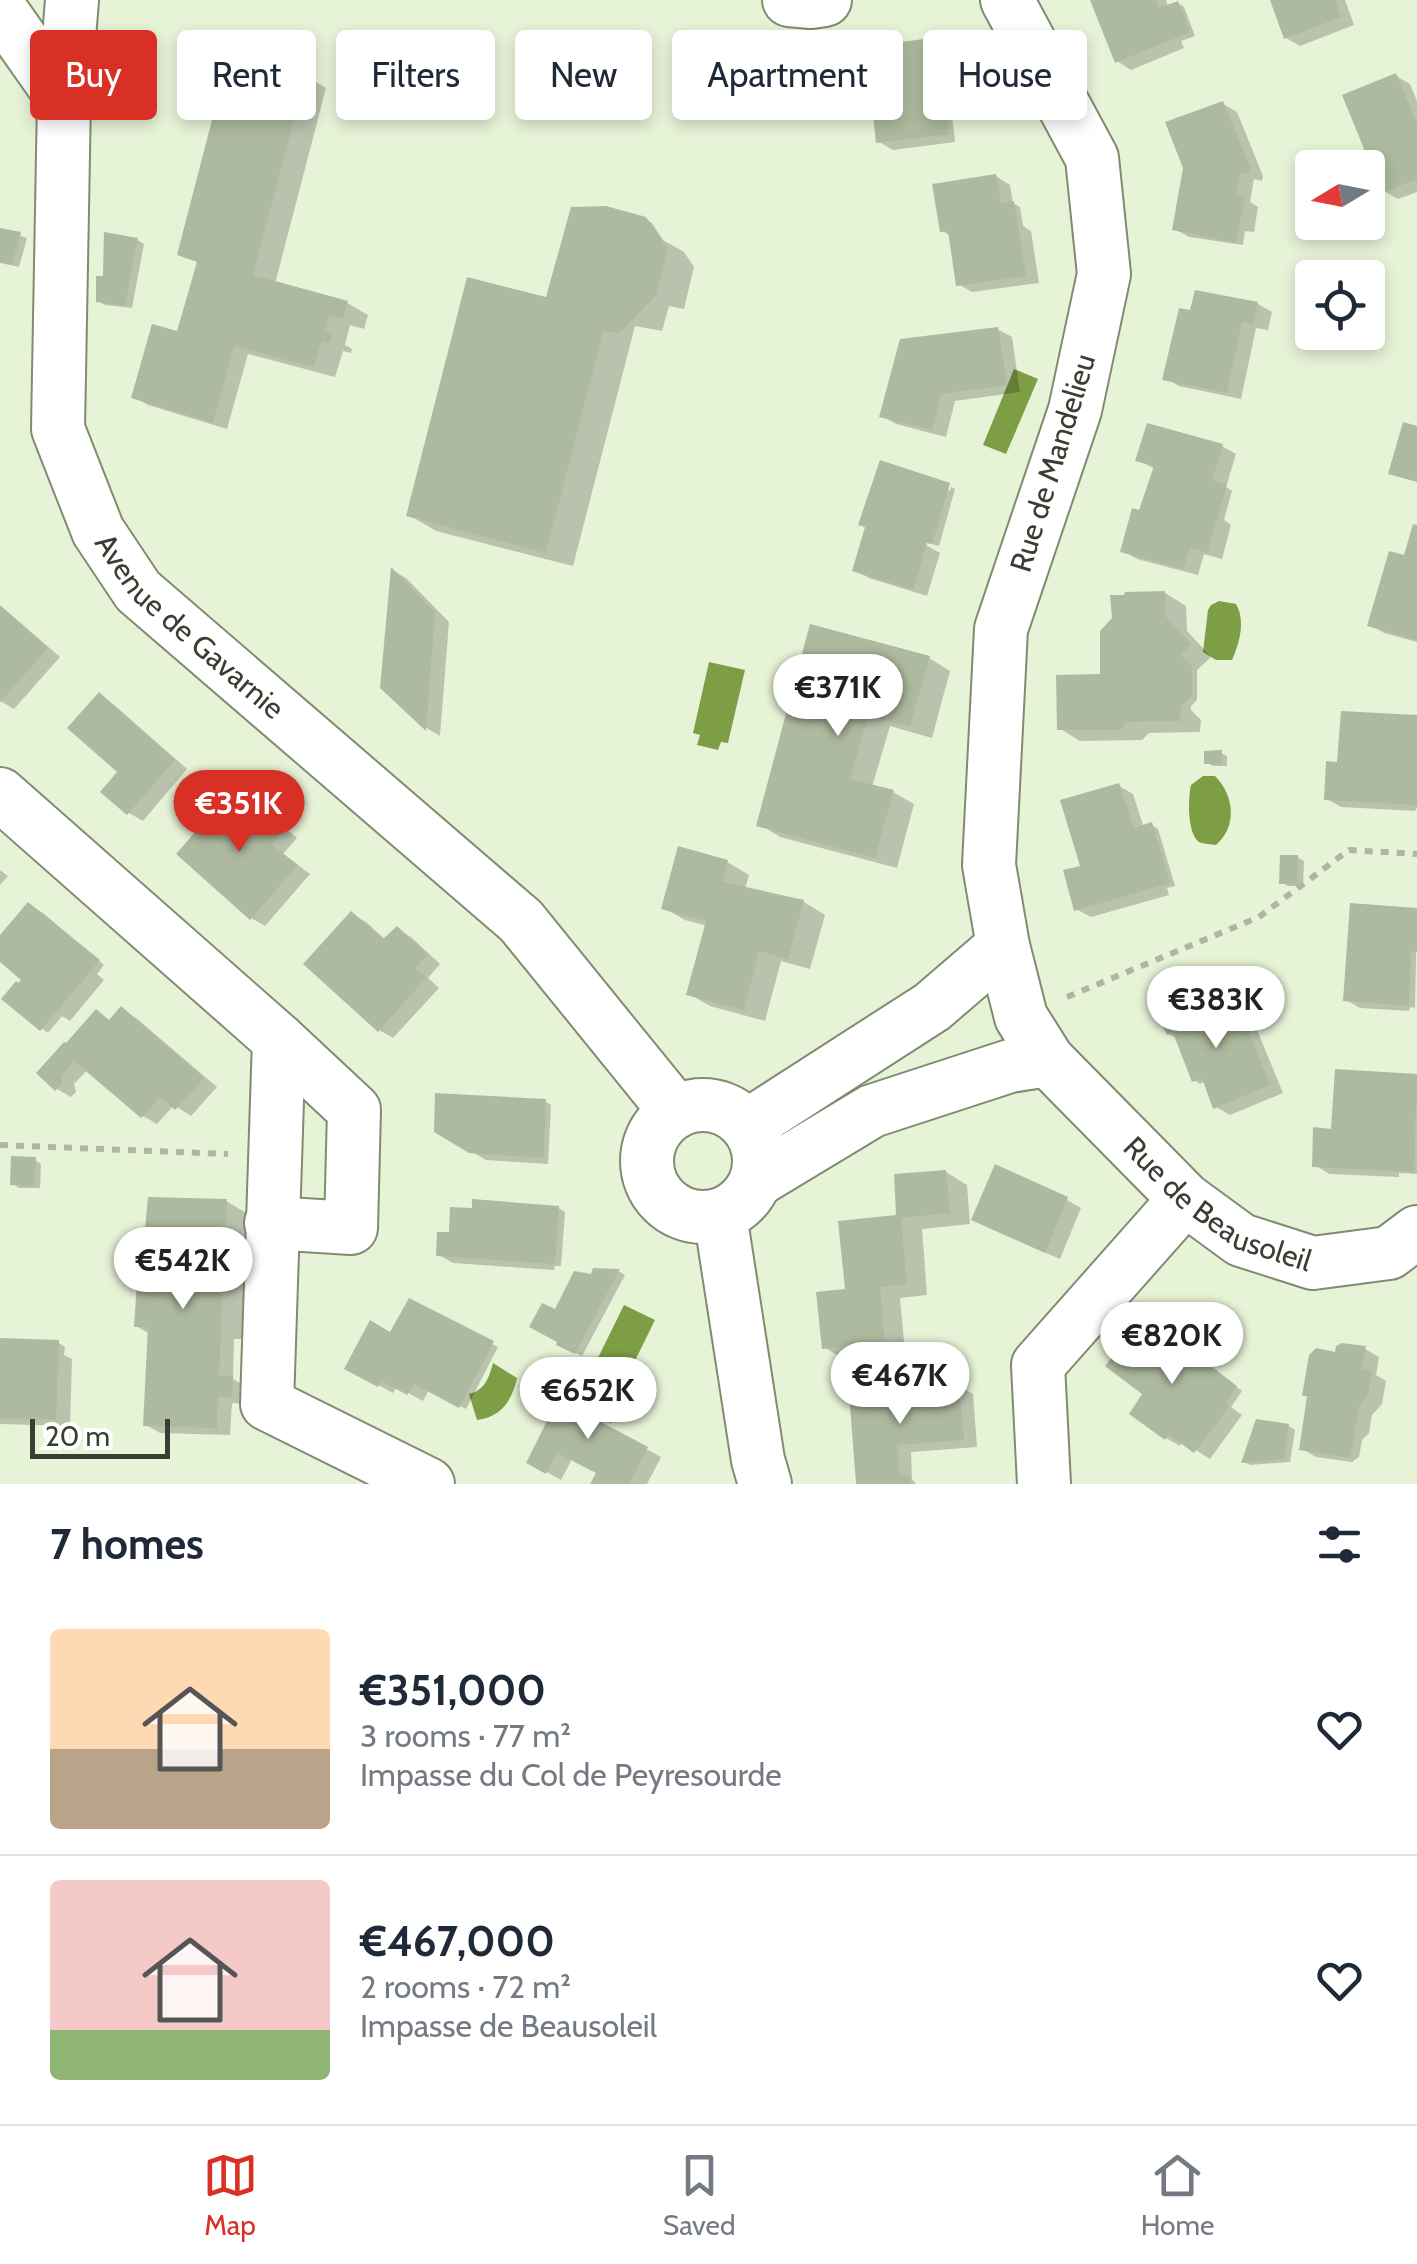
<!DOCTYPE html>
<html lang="en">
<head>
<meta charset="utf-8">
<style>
	body { margin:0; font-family:Cabin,sans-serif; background:#f2f2f3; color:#1f2937; height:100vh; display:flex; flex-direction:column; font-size:38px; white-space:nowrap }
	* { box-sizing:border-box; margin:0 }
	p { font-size:32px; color:#747a83 }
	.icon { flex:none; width:55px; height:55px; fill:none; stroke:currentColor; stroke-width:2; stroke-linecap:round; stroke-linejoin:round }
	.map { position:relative; height:1484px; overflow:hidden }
	.drawer { display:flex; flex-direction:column; background:#fff; flex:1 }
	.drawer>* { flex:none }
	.hud { position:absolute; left:30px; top:30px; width:1358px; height:90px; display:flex; gap:20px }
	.needle { width:65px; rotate:260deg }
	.buttons { position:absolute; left:1295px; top:150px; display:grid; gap:20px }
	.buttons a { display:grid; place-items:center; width:90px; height:90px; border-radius:10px; background:#fff; box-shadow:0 5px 15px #0003; font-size:50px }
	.scale { position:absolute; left:30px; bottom:25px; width:140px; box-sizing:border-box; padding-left:10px; border:5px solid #393e33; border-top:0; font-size:28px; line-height:35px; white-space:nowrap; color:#393e33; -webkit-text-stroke:8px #fff; paint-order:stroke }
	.price { position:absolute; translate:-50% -85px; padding:0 22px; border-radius:35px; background:#fff; color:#222; font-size:32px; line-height:65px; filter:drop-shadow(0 2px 5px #0008) }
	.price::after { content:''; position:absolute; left:50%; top:60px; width:30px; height:22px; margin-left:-15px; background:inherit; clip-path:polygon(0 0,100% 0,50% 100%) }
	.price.active { background:#d93025; color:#fff }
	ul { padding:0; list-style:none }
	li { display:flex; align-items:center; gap:30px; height:250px; padding:0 50px }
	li+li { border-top:2px solid #e0e1e3 }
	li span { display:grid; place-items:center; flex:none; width:280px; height:200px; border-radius:10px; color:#555 }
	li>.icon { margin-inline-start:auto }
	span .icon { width:120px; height:120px; fill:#fffc; stroke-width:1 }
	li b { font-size:42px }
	h2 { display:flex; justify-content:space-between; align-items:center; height:120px; padding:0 50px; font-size:42px }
	.tag { padding:0 35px; border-radius:10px; background:#fff; box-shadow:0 5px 15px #0003; font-size:35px; line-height:90px }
	.tag.active { background:#d93025; color:#fff }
	.menu { display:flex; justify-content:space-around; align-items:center; height:140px; border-top:2px solid #e0e1e3; background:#fff; font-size:28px; color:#747a83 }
	.menu a { display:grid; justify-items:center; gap:5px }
	.menu .active { color:#d93025 }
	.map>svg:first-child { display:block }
</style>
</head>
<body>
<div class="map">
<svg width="1417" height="1484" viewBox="0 0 1417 1484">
	<rect width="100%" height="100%" fill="#e7f3d7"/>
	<g fill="#7e9e46">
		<polygon points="1014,369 1038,379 1006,454 983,445"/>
		<path d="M 1219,601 L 1236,604 C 1246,621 1239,644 1232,660 L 1216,660 L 1203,652 L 1208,610 L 1211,605 Z"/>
		<polygon points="709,662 745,670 728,743 721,742 718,750 697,745 700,735 693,733"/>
		<path d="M 1203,776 L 1215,776 C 1234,795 1238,826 1216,845 C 1211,844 1203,844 1199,842 C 1187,833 1188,798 1191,785 Z"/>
		<polygon points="624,1305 655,1320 624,1383 593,1368"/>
		<path d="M 493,1363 L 517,1378 C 512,1401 501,1417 477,1420 L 469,1394 C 485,1390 489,1378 493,1363 Z"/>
	</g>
	<g fill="#0003">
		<polygon points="1093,0 1166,0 1168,7 1178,3 1184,7 1195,36 1181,41 1184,48 1131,70 1117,61"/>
		<polygon points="1273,0 1345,0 1354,25 1300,46 1286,38"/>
		<polygon points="945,38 960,47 966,94 950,96 955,142 893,150 879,142"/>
		<polygon points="305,75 326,88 275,284 347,303 368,315 364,329 350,325 345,345 352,349 351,353 343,351 335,377 248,354 227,429 148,405 134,397 178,334"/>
		<polygon points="1396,76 1410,84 1417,101 1417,192 1398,199 1384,191"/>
		<polygon points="1223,104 1237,112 1263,176 1262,181 1254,179 1250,202 1258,207 1254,232 1245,231 1243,245 1189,237 1175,229"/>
		<polygon points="996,176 1010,185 1013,203 1020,207 1023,226 1031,231 1039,283 972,292 958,284 951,236 942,231"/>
		<polygon points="645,219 652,223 663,240 684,252 694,267 684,309 669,306 662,331 635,326 573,566 436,531 409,515 548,300"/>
		<polygon points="0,230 27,238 19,267 0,263"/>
		<polygon points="138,240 144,244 132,308 105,305 98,301 105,278"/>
		<polygon points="1197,292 1258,304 1272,312 1268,330 1256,328 1241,399 1179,386 1165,378 1192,313"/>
		<polygon points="997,329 1012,337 1020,392 955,401 946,437 896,424 882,416"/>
		<polygon points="1222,446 1236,454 1226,487 1232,491 1224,520 1231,525 1222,559 1204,554 1198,575 1137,559 1123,551 1141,513 1155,469 1138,460"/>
		<polygon points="946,487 950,491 951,487 955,489 939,546 924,542 924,544 940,553 927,596 869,578 854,570"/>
		<polygon points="1417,527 1417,642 1384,633 1370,625 1406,558"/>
		<polygon points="394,571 406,578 449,622 440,736 428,729 383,687"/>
		<polygon points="1165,593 1186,606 1187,631 1211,657 1197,670 1197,700 1191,706 1191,710 1201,720 1200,732 1149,733 1142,740 1080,741 1059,728 1110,677"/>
		<polygon points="0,605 60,657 14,709 0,701"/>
		<polygon points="812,627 929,658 950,671 932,738 890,726 872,787 893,792 914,804 897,868 780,837 759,824"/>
		<polygon points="99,696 113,704 187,769 143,821 129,813 104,791 121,771"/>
		<polygon points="1417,718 1417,807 1415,811 1341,807 1327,799 1340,764"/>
		<polygon points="1221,753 1227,756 1227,766 1213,766 1207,763"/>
		<polygon points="1119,786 1133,794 1144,828 1152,825 1158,829 1175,886 1167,888 1169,895 1091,917 1076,909 1083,867"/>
		<polygon points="248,800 262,808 297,838 283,854 310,874 265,926 251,918 223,803 239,812"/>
		<polygon points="680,849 727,862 749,875 745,889 804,902 825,915 810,969 781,961 765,1021 710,1006 689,994 707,926 685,920 664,908"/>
		<polygon points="1297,857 1304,861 1303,886 1288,886 1281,882"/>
		<polygon points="0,870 8,876 0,885"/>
		<polygon points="29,905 43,913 104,965 97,974 104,980 70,1021 62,1016 48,1033 5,999 24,979 0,959 0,939"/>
		<polygon points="1417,910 1415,1008 1410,1007 1409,1011 1360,1008 1346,1000"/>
		<polygon points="352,914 366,922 386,940 397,929 411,937 440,964 428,978 439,988 393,1038 379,1030"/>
		<polygon points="1198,1000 1212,1008 1215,1016 1236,1007 1251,1015 1283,1093 1230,1115 1216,1107 1206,1081 1200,1084 1194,1080 1178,1039 1169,1034"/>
		<polygon points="122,1010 136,1018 217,1087 191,1116 174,1105 157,1124 143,1116 88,1069 74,1084 76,1092 71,1097 57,1089 39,1073 110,1023"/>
		<polygon points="1337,1072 1417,1076 1417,1174 1399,1173 1399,1177 1329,1174 1315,1165 1334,1131"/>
		<polygon points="545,1101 551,1105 548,1164 486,1160 436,1131"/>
		<polygon points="35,1160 41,1164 40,1188 19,1188 13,1184"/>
		<polygon points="946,1172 967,1185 970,1224 922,1229 927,1295 900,1298 905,1352 845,1360 824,1347 848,1291 899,1217"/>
		<polygon points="1067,1200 1081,1208 1060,1259 988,1227"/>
		<polygon points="226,1201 248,1214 242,1339 234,1339 233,1379 247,1387 246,1404 232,1403 230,1435 160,1433 146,1425 150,1334 136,1326 153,1268 154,1231 148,1228"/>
		<polygon points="558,1208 565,1212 561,1266 555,1266 554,1270 453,1263 439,1255"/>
		<polygon points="595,1270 620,1272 625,1275 582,1356 559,1344 556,1312"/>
		<polygon points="410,1301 498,1347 466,1409 429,1390 423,1401 397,1387 393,1393 347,1368 391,1335"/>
		<polygon points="0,1341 59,1343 65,1347 64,1355 72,1359 70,1426 0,1424"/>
		<polygon points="1365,1349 1379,1357 1376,1375 1386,1381 1382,1404 1372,1415 1369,1433 1362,1440 1359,1457 1352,1462 1316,1457 1301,1448 1337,1355"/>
		<polygon points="1188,1350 1242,1391 1231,1407 1242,1415 1210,1459 1182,1441 1180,1446 1166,1438 1179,1351"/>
		<polygon points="959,1386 973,1394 977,1447 911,1452 912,1479 916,1484 858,1484 852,1395"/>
		<polygon points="580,1392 617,1411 611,1424 598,1418 596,1422 661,1457 647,1484 593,1484 599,1473 572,1459 561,1480 529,1462 571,1409"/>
		<polygon points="1289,1426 1295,1430 1290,1462 1250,1465 1244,1462"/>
	</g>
	<g fill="#aeba9f">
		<polygon points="1090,0 1156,0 1159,8 1178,1 1190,32 1115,63"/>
		<polygon points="1270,0 1335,0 1341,17 1284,39"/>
		<polygon points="946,36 953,87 944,87 949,134 876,143 871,96 886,94 879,45"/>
		<polygon points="232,54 306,73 253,275 348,301 343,319 329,315 324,332 332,334 329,343 322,341 313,367 234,346 213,423 131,398 152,324 177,331 197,262 177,255 227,62 230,63"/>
		<polygon points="1396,73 1417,124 1417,179 1382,193 1342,95"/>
		<polygon points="1223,101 1250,167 1249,174 1240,173 1236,195 1245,196 1236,243 1172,230 1183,168 1165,122"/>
		<polygon points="996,174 1001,203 1014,201 1026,276 956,286 948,231 940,232 932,184"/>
		<polygon points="606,206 646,217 668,249 656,295 620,333 603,331 546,553 406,516 467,277 546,297 571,207"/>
		<polygon points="0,228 21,232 12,265 0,262"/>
		<polygon points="104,232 138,238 125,306 96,302 96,276 103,276"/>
		<polygon points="1195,290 1258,302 1254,324 1242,322 1227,393 1162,380 1179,308 1190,310"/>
		<polygon points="998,327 1007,385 941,394 932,430 879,417 900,339"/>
		<polygon points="1403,422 1417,426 1417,482 1388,474"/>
		<polygon points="1147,423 1223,444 1212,480 1227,485 1207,553 1190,548 1183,569 1120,552 1132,508 1139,510 1154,466 1135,461"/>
		<polygon points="880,460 950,483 932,544 927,543 913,590 852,571 865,527 858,525"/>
		<polygon points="1413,524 1417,525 1417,640 1367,626 1389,551 1404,555"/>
		<polygon points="391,567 435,612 426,731 380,688"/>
		<polygon points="1165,591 1166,617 1191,644 1180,655 1192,666 1192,696 1181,706 1180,721 1127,722 1120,730 1057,730 1056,675 1100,674 1100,631 1112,618 1110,595 1124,595 1125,592"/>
		<polygon points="0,606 48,648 0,702"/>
		<polygon points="810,624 930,656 910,727 868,716 850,779 894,790 875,858 756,826"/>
		<polygon points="99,692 175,760 127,815 100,792 117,772 67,728"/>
		<polygon points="1341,711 1417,715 1417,805 1324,800 1326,761 1337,762"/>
		<polygon points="1222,750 1222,764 1204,764 1204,751"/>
		<polygon points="1119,783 1134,828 1152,822 1170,883 1074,911 1063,870 1080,866 1060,800"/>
		<polygon points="248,797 285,828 271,844 298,865 250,920 176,854 223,800 236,811"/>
		<polygon points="678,846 728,860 723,882 804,900 788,959 759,951 744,1010 686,995 706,921 661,909"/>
		<polygon points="1280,855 1298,855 1297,884 1279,884"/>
		<polygon points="28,902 100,960 40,1031 1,999 16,981 18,983 21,980 0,962 0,935"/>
		<polygon points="1350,903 1417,908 1417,952 1411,951 1409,1006 1343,1001"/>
		<polygon points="351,911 383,939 397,926 428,955 415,968 426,978 378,1032 303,964"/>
		<polygon points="1198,997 1206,1018 1237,1004 1270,1085 1213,1109 1202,1078 1192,1082 1173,1033 1167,1035 1157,1014"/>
		<polygon points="121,1006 204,1078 175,1110 160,1097 141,1118 74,1061 61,1076 63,1083 55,1091 36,1073 64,1042 66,1043 96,1009 109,1020"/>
		<polygon points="1335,1069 1417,1074 1414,1172 1312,1167 1313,1127 1331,1129"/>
		<polygon points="435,1093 546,1099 544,1158 469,1153 434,1132"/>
		<polygon points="11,1156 36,1157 34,1186 10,1185"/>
		<polygon points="995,1164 1068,1197 1045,1253 971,1220"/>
		<polygon points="946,1170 950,1213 901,1218 907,1284 880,1287 885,1341 822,1349 816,1292 845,1289 838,1221 896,1215 894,1174"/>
		<polygon points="148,1197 227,1199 219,1375 233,1376 232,1397 218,1397 217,1428 143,1426 148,1327 134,1327 138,1265 151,1265 152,1229 145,1229"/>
		<polygon points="472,1199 559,1206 555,1264 436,1256 437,1232 449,1232 450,1207 472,1208"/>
		<polygon points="593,1268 620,1269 575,1354 556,1345 557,1342 529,1327 542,1303 555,1309 574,1271 591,1274"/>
		<polygon points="409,1298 494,1341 459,1408 414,1384 407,1395 382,1381 378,1387 344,1369 370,1320 390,1332"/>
		<polygon points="1140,1321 1177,1349 1181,1343 1237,1386 1225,1403 1230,1406 1194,1453 1168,1434 1165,1440 1129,1414 1142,1394 1105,1366"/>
		<polygon points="0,1338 59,1340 56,1420 0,1418"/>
		<polygon points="1342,1343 1366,1346 1362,1369 1372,1370 1368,1395 1359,1407 1350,1458 1299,1450 1307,1396 1302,1396 1309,1355 1316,1348 1335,1352 1336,1346"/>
		<polygon points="959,1383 964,1440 897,1445 900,1476 910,1475 910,1484 856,1484 849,1392"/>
		<polygon points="579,1388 612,1406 603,1423 648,1447 629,1484 590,1484 596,1473 557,1453 546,1474 526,1463 558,1399 570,1406"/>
		<polygon points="1256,1419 1289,1424 1284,1459 1241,1463"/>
	</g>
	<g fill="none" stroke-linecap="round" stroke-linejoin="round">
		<defs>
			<g id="minor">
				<path id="s1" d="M 72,0 L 64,100 L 58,429 L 98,531 L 138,591 L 521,921 L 676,1112"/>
				<polyline points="789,0 811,2 825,0"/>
				<path id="s2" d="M 1007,0 L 1092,158 L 1104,274 L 1075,410 L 1001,629 L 989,865 L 1003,946 L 1021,1017 L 1048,1060 L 1185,1199 L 1241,1240 L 1313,1263 L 1389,1253 L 1417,1232"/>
				<polyline points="0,9 64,100"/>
				<polyline points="0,794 279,1040 267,1404 428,1484"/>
				<circle cx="703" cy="1161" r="56"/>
				<polyline points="747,1126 932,1007 1003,946"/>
				<polyline points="756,1181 872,1111 1010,1066 1048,1060"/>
				<polyline points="720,1215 758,1460 765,1484"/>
				<polyline points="271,1223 351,1228 354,1110 279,1040"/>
				<polyline points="1044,1484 1038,1365 1185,1199"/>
			</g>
		</defs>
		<use href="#minor" stroke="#808b71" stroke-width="56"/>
		<g stroke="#adb6a0" stroke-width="6" stroke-dasharray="8 8" stroke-linecap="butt">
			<polyline points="1067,997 1259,917 1349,850 1417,854"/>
			<polyline points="0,1145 228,1154"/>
		</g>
		<use href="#minor" stroke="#fff" stroke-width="52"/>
	</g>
	<g text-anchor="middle" stroke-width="8" stroke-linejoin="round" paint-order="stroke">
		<g font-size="30" fill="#393e33" stroke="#fff">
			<text transform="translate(1053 463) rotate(-73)" y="10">Rue de Mandelieu</text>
			<text dy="10" stroke="none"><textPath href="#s1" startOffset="672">Avenue de Gavarnie</textPath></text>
			<text dy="10" stroke="none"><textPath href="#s2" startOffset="1335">Rue de Beausoleil</textPath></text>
		</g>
	</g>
</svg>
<div class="buttons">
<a><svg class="needle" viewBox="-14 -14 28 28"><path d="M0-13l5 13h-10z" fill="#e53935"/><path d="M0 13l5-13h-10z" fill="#747a83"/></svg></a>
<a><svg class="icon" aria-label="locate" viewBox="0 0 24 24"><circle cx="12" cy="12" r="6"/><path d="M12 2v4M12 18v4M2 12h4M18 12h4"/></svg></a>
</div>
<div class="scale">20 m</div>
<b class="price" style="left:838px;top:739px">€371K</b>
<b class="price active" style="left:239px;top:855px">€351K</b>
<b class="price" style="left:1216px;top:1051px">€383K</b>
<b class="price" style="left:183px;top:1312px">€542K</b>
<b class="price" style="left:1172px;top:1387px">€820K</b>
<b class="price" style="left:900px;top:1427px">€467K</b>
<b class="price" style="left:588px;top:1442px">€652K</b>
<div class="hud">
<a class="tag active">Buy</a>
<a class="tag">Rent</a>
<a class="tag">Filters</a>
<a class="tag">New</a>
<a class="tag">Apartment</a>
<a class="tag">House</a>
</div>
</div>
<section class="drawer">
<h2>7 homes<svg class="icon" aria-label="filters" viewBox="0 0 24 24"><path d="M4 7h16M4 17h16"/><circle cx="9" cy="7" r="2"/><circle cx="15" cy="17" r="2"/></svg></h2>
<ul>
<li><span style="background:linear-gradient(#ffd9b3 60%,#b9a48a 0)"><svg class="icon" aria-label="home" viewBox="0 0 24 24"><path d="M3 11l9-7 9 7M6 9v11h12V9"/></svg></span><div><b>€351,000</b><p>3 rooms · 77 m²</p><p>Impasse du Col de Peyresourde</p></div><svg class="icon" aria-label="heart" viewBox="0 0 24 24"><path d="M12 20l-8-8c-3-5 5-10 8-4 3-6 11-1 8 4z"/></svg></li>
<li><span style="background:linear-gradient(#f6c9c9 75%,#8fb573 0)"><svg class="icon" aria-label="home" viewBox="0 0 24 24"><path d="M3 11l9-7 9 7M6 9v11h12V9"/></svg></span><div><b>€467,000</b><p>2 rooms · 72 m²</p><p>Impasse de Beausoleil</p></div><svg class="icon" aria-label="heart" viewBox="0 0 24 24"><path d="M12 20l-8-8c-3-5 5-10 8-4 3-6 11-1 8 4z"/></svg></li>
</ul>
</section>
<nav class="menu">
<a class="active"><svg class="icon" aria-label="map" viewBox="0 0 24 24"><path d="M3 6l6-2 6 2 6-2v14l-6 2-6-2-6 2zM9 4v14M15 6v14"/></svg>Map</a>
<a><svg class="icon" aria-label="saved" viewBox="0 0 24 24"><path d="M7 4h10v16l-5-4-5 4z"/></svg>Saved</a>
<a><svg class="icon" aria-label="home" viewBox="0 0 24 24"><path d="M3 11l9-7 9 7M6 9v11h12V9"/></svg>Home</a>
</nav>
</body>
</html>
